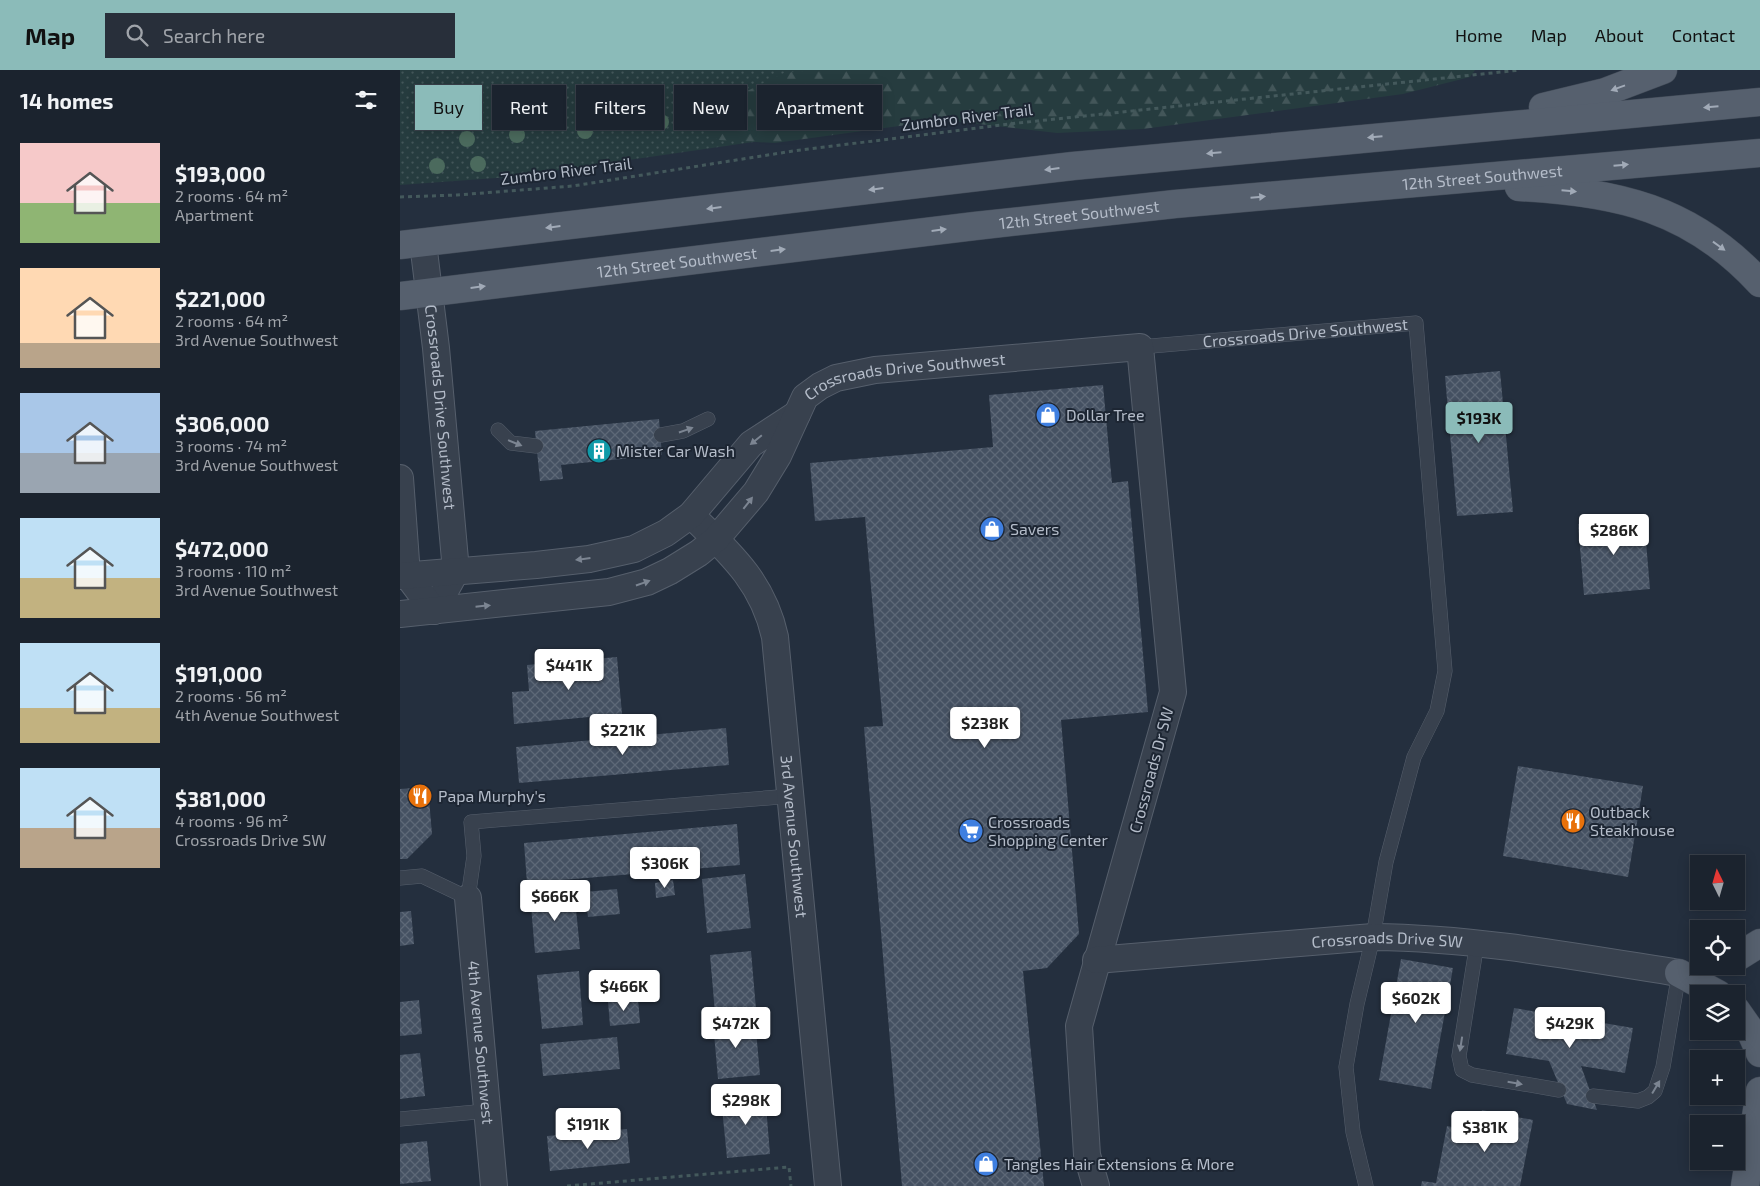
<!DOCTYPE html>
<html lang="en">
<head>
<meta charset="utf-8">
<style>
	body { margin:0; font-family:"Exo 2",sans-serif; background:#282f3a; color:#f1f3f6; height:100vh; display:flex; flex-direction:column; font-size:19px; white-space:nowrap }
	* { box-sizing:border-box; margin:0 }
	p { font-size:16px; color:#a0a4aa }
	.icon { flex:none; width:28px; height:28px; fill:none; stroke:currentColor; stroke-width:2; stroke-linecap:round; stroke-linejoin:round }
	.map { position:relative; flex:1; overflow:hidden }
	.panel { display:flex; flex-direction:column; background:#1b232e; width:400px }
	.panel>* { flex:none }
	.guide { position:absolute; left:15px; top:15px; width:475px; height:45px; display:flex; gap:10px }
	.needle { width:32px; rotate:355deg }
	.tools { position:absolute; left:1290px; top:785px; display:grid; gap:10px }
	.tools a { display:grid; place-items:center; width:55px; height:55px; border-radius:0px; background:#1b232e; box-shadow:0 2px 12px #0003,0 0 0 1px #39404a; font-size:25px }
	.price { position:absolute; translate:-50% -42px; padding:0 11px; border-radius:5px; background:#fff; color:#222; font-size:16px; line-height:32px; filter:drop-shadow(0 1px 2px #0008) }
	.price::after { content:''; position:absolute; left:50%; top:30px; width:15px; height:11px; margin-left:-8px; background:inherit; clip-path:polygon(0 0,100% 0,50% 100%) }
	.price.selected { background:#8bbbb9; color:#111 }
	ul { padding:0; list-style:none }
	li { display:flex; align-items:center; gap:15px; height:125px; padding:0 20px }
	li span { display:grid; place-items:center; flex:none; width:140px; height:100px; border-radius:0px; color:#555 }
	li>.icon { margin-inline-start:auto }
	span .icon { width:60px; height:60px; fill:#fffc; stroke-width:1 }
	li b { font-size:21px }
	h2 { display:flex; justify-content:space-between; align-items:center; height:60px; padding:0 20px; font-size:21px }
	.pill { padding:0 18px; border-radius:0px; background:#1b232e; box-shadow:0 2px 12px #0003,0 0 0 1px #39404a; font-size:18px; line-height:45px }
	.pill.selected { background:#8bbbb9; color:#111 }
	header { display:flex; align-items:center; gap:30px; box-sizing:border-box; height:70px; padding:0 25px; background:#8bbbb9; color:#111 }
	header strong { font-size:24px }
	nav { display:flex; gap:28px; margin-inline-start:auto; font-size:18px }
	.search { width:350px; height:45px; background:#282f3a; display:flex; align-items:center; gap:12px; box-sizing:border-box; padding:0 18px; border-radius:0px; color:#a0a4aa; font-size:19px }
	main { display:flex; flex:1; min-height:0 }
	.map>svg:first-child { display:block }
</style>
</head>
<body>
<header>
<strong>Map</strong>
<div class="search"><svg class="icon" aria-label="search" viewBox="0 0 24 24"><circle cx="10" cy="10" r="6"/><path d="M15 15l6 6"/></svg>Search here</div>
<nav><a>Home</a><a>Map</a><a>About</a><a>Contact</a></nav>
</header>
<main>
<section class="panel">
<h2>14 homes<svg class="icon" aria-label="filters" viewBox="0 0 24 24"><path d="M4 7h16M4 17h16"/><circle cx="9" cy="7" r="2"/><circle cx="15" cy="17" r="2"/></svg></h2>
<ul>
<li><span style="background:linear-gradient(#f6c9c9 60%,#8fb573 0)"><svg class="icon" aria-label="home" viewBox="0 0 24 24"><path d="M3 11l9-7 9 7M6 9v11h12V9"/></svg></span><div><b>$193,000</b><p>2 rooms · 64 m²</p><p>Apartment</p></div></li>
<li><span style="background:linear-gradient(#ffd9b3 75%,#b9a48a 0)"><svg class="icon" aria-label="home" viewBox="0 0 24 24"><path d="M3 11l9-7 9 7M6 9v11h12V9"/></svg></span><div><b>$221,000</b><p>2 rooms · 64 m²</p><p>3rd Avenue Southwest</p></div></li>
<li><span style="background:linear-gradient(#a9c7e8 60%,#9aa5b1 0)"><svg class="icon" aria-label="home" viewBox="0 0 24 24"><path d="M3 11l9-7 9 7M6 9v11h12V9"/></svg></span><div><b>$306,000</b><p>3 rooms · 74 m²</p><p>3rd Avenue Southwest</p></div></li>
<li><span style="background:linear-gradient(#bfe0f5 60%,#c2b280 0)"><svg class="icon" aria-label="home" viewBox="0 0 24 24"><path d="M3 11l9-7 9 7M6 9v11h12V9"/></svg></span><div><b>$472,000</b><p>3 rooms · 110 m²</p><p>3rd Avenue Southwest</p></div></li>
<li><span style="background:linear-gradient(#bfe0f5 65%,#c2b280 0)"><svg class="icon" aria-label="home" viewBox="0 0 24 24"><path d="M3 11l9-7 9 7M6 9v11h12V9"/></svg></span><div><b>$191,000</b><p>2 rooms · 56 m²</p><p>4th Avenue Southwest</p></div></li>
<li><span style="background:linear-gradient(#bfe0f5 60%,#b9a48a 0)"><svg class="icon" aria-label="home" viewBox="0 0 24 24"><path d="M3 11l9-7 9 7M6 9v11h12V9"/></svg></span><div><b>$381,000</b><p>4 rooms · 96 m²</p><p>Crossroads Drive SW</p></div></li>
</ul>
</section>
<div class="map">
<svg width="1360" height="1116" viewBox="0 0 1360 1116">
	<defs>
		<pattern id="grass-dots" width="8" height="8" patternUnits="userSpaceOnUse" patternTransform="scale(1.25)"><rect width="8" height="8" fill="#263c3f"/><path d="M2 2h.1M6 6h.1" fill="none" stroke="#435659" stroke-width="1.8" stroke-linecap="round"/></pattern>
		<pattern id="forest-firs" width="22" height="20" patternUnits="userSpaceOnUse" patternTransform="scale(1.25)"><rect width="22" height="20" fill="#263c3f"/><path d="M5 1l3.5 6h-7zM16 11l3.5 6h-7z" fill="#435659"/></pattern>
		<pattern id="building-cross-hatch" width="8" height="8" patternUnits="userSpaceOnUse" patternTransform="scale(1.25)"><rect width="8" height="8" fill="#455162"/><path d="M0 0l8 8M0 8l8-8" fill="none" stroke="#5d6877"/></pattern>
	</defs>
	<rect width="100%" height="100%" fill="#242f3e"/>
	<polygon fill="url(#grass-dots)" points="0,0 985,0 443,59 111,107 0,115"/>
	<polygon fill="url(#forest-firs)" points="414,0 481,1 1075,0 1070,7 1003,24 743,59 657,63 543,50 375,73 319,70 302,60 304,42 384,3"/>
	<g fill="url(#building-cross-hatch)">
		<polygon points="1100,301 1113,442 1057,446 1045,306"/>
		<polygon points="703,315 712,413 728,411 748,642 661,650 679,864 647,898 623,901 644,1116 502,1116 464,657 483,656 465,447 415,451 410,393 593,377 589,325"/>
		<polygon points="259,349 262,385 161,395 163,409 140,411 135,361"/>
		<polygon points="1244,448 1250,519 1184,525 1178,454"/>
		<polygon points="217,587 222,644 114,654 112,622 129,621 127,595"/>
		<polygon points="326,658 329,695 119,713 116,677"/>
		<polygon points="1118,696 1243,716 1228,807 1103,786"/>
		<polygon points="28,717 32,764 7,789 0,789 0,719"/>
		<polygon points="337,754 340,795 127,813 124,773"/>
		<polygon points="345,804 351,858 307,863 302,809"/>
		<polygon points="273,810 275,825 256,828 255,813"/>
		<polygon points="217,819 220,844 188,847 185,822"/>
		<polygon points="174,820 180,879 135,883 130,824"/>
		<polygon points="11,841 14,874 0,876 0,842"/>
		<polygon points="351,881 356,939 315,943 310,885"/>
		<polygon points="1001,889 1053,898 1031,1019 979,1010"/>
		<polygon points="179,901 183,955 142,959 137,905"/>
		<polygon points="238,928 240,953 210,956 208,931"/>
		<polygon points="19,930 22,964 0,966 0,932"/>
		<polygon points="1114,938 1233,958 1225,1003 1181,996 1197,1040 1167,1034 1149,991 1106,984"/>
		<polygon points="355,949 360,1005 318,1009 313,952"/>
		<polygon points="217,967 220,999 143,1006 140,974"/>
		<polygon points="20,983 25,1026 0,1029 0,985"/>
		<polygon points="365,1024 370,1084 327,1088 321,1028"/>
		<polygon points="1082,1040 1133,1050 1120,1116 1021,1116 1022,1111 1036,1113 1047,1056 1078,1062"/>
		<polygon points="227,1059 230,1093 150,1101 147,1066"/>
		<polygon points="27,1071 31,1111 0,1114 0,1074"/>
	</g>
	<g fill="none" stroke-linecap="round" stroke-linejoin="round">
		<defs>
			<g id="lane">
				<path id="s1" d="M 740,277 L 1016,253 L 1045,601 L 1037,641 L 1014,687 L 986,792 L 973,867 L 957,934 L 946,997 L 953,1062 L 966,1116"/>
				<polyline points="98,360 111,373 136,376"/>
				<polyline points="261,365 283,361 308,349"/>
				<polyline points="0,808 22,806 68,828 74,786 71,752 391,726"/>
				<polyline points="1077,873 1059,986 1062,1000 1072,1005 1159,1020"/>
				<polyline points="1193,1026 1238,1031 1248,1027 1255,1021 1263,997 1279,903"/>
				<polyline points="0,1049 87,1041"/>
			</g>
			<g id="street">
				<path id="s2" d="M 23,173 L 36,278 L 56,501 L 34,541"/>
				<polyline points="0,408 7,505 34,541"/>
				<path id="s3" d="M 291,445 C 330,483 363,512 375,567 L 428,1116"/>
				<polyline points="0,506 136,495 189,489 234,479 266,463 291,445 351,374 397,344"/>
				<path id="s4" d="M 0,544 L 209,522 L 247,512 L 270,501 L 299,483 L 316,469 L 356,422 L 378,386 L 405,327 L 420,316 L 436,308 L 475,300 L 740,277 L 773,622 L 679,956 L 687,1085 L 696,1116"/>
				<path id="s5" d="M 68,828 L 94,1116"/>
				<path id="s6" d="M 696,890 L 973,867 C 1076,868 1178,887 1279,903"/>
			</g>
			<g id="primary">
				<polyline points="1143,37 1205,22 1263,0"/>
				<path d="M 1119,117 C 1217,122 1291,138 1360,213"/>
				<polyline points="0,175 673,96 1360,32"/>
				<path id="s7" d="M 0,226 L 575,156 L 775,134 L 1360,83"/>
				<polyline points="1336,888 1360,873"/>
				<polyline points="1279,903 1318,924"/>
				<polyline points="1336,940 1350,960 1360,983"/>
				<polyline points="1345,1116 1360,1021"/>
			</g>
		</defs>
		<use href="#lane" stroke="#565f6c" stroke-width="15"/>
		<use href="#street" stroke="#565f6c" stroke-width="28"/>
		<use href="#primary" stroke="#414a57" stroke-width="29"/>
		<g stroke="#44595c" stroke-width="3" stroke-dasharray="4 4" stroke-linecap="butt">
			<polyline points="0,127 57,125 173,116 393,81 618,53 1120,0"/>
			<polyline points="167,1116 389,1097 391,1116"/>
		</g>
		<use href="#lane" stroke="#38414e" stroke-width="14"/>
		<use href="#street" stroke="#38414e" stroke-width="26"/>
		<use href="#primary" stroke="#56606e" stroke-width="28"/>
	</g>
	<g fill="#4b6a5d">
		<circle cx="133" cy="43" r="8"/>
		<circle cx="261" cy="52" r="8"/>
		<circle cx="185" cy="61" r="8"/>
		<circle cx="117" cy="65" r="8"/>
		<circle cx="67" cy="69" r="8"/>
		<circle cx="78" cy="94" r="8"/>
		<circle cx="37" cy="96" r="8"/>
	</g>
	<defs><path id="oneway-solid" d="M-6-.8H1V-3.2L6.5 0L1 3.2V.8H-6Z" transform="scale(1.25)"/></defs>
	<g fill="#a1aab7">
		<use href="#oneway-solid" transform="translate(1218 18) rotate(160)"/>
		<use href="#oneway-solid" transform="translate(1311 37) rotate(175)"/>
		<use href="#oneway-solid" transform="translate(975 67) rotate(175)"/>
		<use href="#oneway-solid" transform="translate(814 83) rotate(175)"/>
		<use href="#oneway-solid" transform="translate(1221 95) rotate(-5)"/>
		<use href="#oneway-solid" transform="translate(652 99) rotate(173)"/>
		<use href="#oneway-solid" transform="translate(476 119) rotate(173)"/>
		<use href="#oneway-solid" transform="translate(1169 121) rotate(5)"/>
		<use href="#oneway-solid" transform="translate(858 127) rotate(-5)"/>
		<use href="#oneway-solid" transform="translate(314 138) rotate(173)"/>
		<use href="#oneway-solid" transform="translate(153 157) rotate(173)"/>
		<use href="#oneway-solid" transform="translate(539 160) rotate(-7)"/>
		<use href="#oneway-solid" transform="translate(1319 176) rotate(36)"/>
		<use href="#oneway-solid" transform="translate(378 180) rotate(-7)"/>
		<use href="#oneway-solid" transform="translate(78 217) rotate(-7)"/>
	</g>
	<g fill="#7c8592">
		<use href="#oneway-solid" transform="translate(286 360) rotate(-19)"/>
		<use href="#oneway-solid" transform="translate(356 370) rotate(141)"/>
		<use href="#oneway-solid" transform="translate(115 373) rotate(22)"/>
		<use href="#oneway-solid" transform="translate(348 433) rotate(-52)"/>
		<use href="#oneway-solid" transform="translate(183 489) rotate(173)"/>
		<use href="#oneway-solid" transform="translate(243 513) rotate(-19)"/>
		<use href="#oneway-solid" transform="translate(83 536) rotate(-6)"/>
		<use href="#oneway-solid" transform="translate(1061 974) rotate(99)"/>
		<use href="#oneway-solid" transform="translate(1115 1013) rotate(10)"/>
		<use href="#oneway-solid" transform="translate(1256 1017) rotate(-59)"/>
	</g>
	<defs>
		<symbol id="shop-disc" viewBox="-11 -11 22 22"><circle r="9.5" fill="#3f7fe0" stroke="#1d2633"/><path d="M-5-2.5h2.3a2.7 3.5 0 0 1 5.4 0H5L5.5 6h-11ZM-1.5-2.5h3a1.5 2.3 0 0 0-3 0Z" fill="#fff"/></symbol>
		<symbol id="building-disc" viewBox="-11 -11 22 22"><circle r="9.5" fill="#0f9aa8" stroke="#1d2633"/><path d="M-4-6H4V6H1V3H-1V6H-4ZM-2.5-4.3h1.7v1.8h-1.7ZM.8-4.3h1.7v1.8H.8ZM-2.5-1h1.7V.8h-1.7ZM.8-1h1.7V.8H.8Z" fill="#fff"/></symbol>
		<symbol id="restaurant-disc" viewBox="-11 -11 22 22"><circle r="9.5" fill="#e8710a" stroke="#1d2633"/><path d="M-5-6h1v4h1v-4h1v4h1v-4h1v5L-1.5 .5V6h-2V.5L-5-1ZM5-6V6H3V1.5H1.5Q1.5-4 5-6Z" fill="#fff"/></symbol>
		<symbol id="supermarket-disc" viewBox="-11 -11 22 22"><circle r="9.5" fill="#3f7fe0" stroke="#1d2633"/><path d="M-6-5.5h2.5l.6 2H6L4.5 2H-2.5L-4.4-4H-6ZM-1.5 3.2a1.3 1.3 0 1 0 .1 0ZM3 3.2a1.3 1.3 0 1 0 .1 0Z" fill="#fff"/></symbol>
	</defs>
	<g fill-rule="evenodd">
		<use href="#shop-disc" x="634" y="331" width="28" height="28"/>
		<use href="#building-disc" x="185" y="367" width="28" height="28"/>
		<use href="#shop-disc" x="578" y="445" width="28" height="28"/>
		<use href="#restaurant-disc" x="6" y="712" width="28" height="28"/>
		<use href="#restaurant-disc" x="1159" y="737" width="28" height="28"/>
		<use href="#supermarket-disc" x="557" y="747" width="28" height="28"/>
		<use href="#shop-disc" x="572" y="1080" width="28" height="28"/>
	</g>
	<g text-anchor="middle" stroke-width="4" stroke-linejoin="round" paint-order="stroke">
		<g font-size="16" fill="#b4bcc9" stroke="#1d2633">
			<text transform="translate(567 47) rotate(-7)" y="6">Zumbro River Trail</text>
			<text transform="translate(166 101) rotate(-7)" y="6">Zumbro River Trail</text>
			<text dy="6" stroke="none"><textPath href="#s7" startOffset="1089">12th Street Southwest</textPath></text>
			<text dy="6" stroke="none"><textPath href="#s7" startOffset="684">12th Street Southwest</textPath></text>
			<text dy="6" stroke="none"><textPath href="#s7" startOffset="279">12th Street Southwest</textPath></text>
			<text dy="6" stroke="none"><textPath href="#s1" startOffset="166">Crossroads Drive Southwest</textPath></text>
			<text dy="6" stroke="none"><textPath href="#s4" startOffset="604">Crossroads Drive Southwest</textPath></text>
			<text dy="6" stroke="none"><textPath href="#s2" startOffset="165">Crossroads Drive Southwest</textPath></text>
			<text transform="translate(751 700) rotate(-75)" y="6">Crossroads Dr SW</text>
			<text dy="6" stroke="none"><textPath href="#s3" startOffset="351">3rd Avenue Southwest</textPath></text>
			<text dy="6" stroke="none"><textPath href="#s6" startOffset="292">Crossroads Drive SW</textPath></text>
			<text dy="6" stroke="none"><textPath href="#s5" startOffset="145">4th Avenue Southwest</textPath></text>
		</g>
		<g font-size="16" fill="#b4bcc9" stroke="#1d2633" text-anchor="start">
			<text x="666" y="351">Dollar Tree</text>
			<text x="216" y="387">Mister Car Wash</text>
			<text x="610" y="465">Savers</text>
			<text x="38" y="732">Papa Murphy's</text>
			<text x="1190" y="748">Outback<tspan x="1190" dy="18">Steakhouse</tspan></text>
			<text x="588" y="758">Crossroads<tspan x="588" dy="18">Shopping Center</tspan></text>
			<text x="604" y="1100">Tangles Hair Extensions &amp; More</text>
		</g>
	</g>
</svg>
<div class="tools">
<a><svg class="needle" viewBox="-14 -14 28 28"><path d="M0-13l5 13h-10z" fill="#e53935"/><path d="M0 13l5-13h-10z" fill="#a0a4aa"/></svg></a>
<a><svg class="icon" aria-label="locate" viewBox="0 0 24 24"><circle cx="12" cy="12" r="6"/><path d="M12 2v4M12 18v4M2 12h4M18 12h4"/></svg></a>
<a><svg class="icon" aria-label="layers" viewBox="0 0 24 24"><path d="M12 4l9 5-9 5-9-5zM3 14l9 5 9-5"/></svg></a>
<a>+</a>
<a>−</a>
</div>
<b class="price selected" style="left:1079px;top:374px">$193K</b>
<b class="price" style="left:1214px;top:486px">$286K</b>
<b class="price" style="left:169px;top:621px">$441K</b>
<b class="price" style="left:585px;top:679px">$238K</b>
<b class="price" style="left:223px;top:686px">$221K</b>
<b class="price" style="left:265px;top:819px">$306K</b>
<b class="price" style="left:155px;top:852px">$666K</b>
<b class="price" style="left:224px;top:942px">$466K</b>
<b class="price" style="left:1016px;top:954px">$602K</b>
<b class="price" style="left:336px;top:979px">$472K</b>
<b class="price" style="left:1170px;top:979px">$429K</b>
<b class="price" style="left:346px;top:1056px">$298K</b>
<b class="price" style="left:188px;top:1080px">$191K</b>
<b class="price" style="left:1085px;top:1083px">$381K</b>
<div class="guide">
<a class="pill selected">Buy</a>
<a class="pill">Rent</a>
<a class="pill">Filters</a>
<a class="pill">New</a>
<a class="pill">Apartment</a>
</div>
</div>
</main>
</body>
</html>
